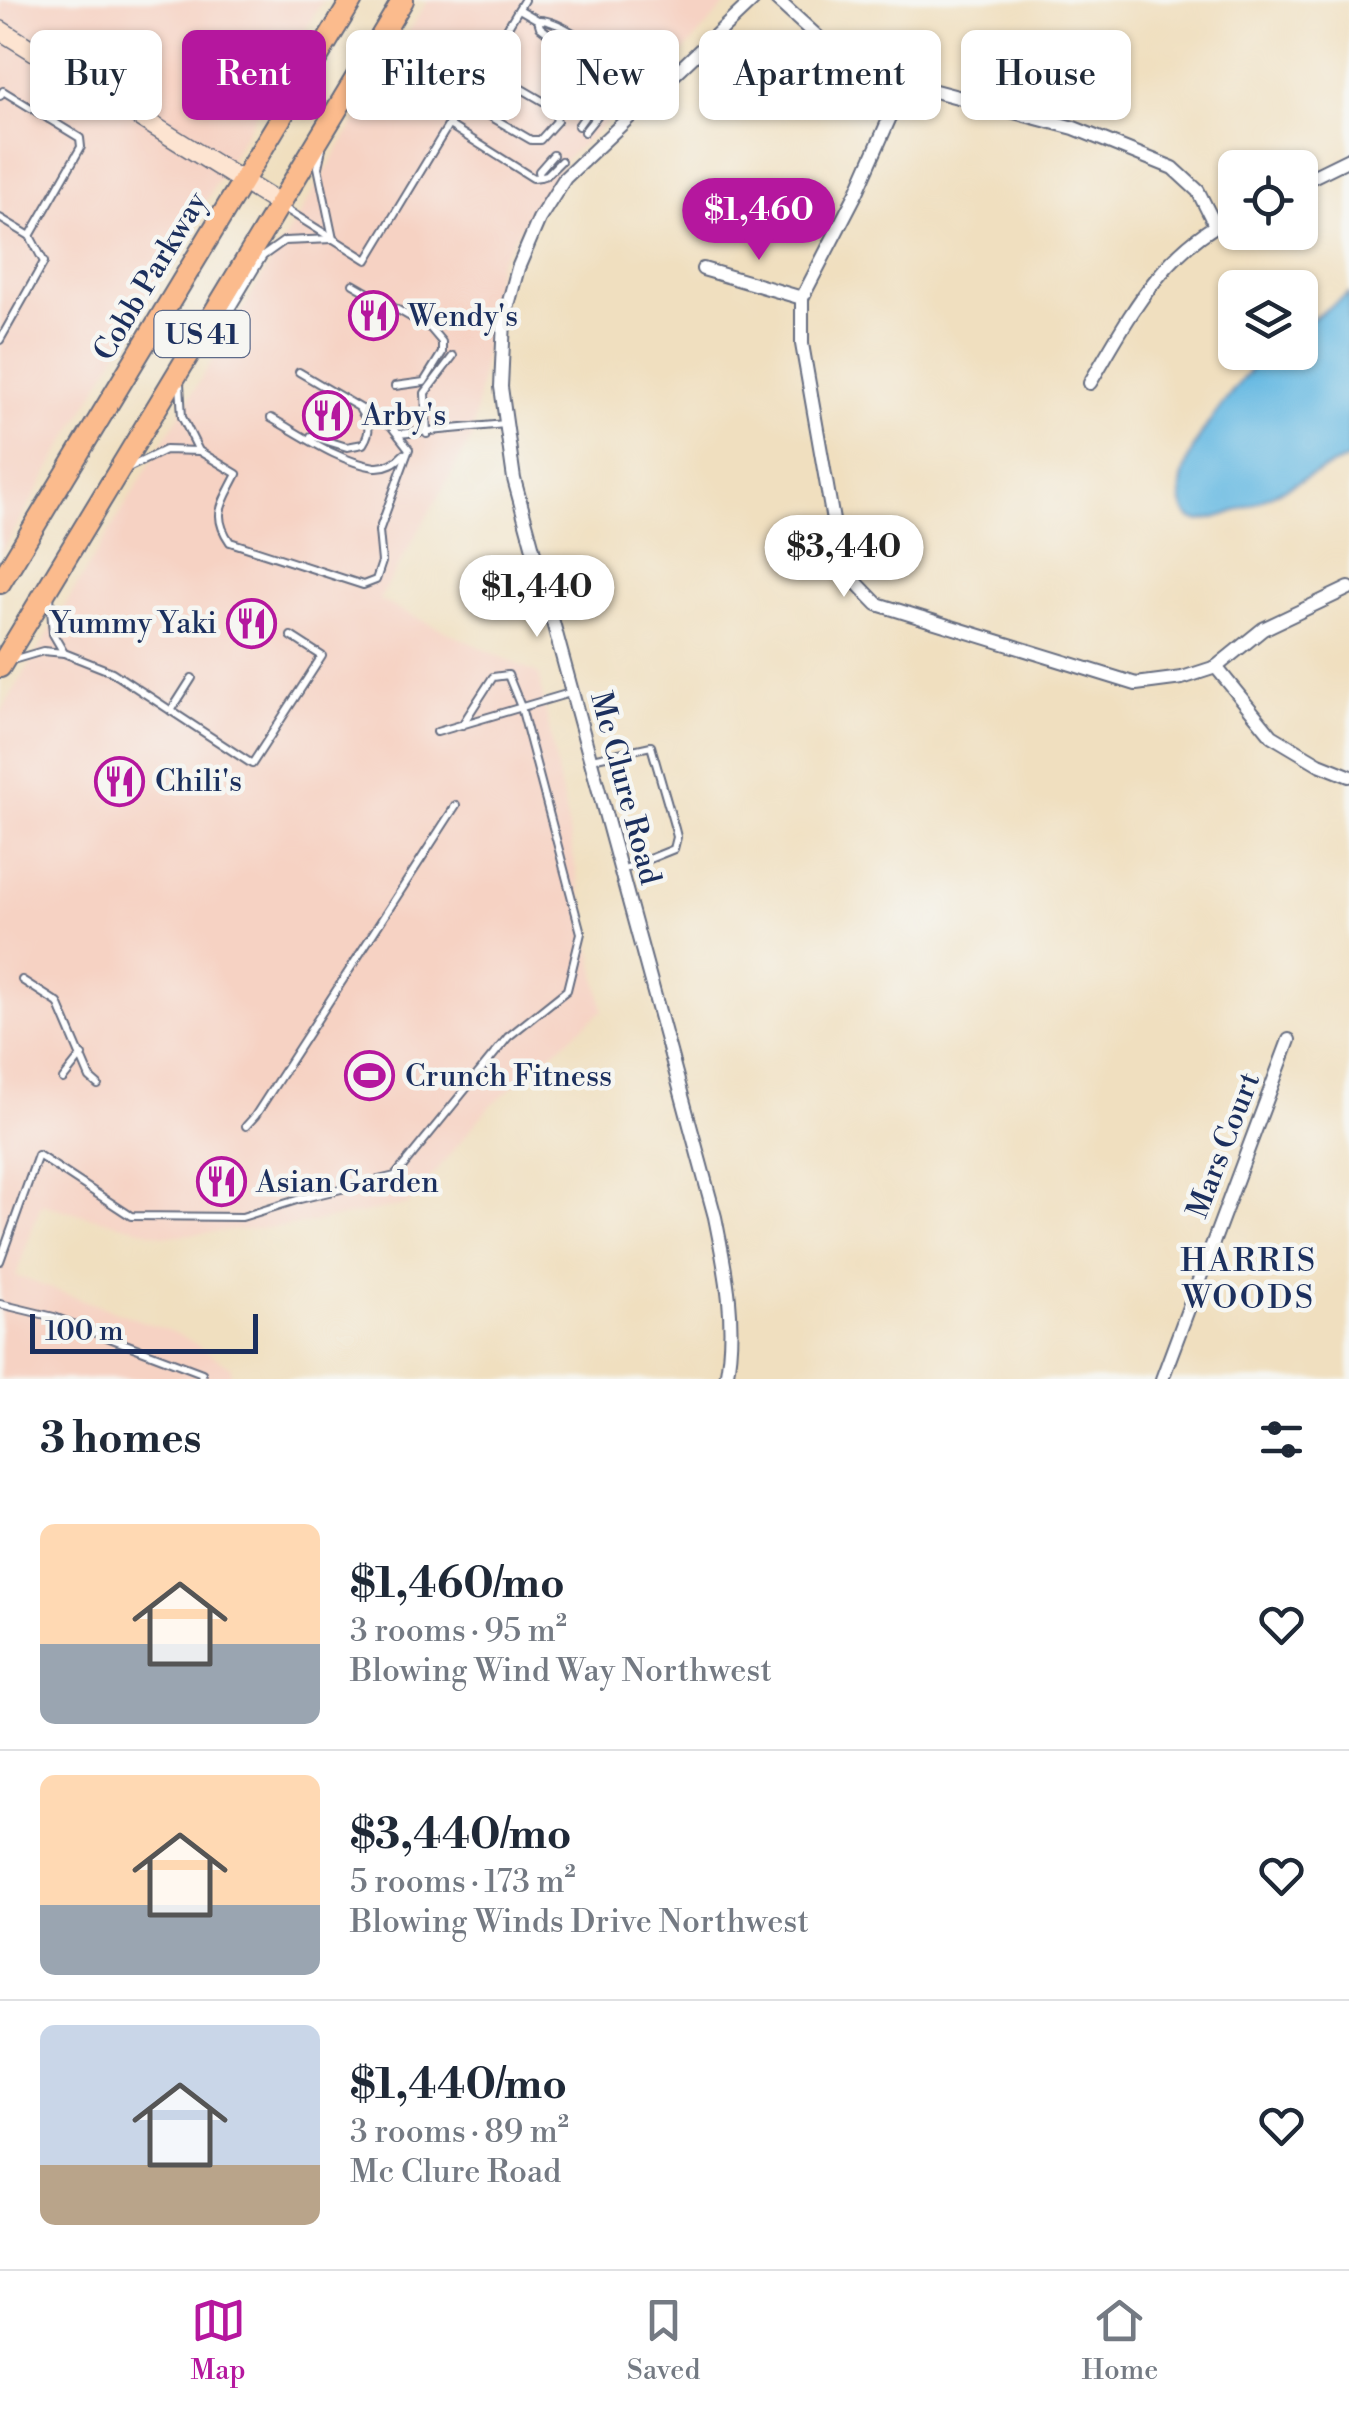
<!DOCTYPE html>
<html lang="en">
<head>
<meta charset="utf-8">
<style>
	body { margin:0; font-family:"Libre Bodoni",serif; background:#f6f6f7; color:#1f2937; height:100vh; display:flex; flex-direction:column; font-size:38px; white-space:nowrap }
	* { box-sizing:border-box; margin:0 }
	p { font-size:32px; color:#747a83 }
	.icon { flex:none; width:55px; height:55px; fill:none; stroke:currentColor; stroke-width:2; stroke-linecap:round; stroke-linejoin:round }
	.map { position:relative; height:1379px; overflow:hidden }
	.details { display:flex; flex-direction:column; background:#fff; flex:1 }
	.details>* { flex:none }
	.hud { position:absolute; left:30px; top:30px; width:1290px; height:90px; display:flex; gap:20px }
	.buttons { position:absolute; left:1218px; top:150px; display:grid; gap:20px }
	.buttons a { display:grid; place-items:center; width:100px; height:100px; border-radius:15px; background:#fff; box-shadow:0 2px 8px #0004; font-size:50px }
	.scale { position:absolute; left:30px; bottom:25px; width:228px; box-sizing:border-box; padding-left:10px; border:5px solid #1b2f5e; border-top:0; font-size:28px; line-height:35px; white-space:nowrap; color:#1b2f5e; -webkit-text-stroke:8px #f6f6f2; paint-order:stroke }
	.price { position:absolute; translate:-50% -85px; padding:0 22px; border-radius:35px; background:#fff; color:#222; font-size:32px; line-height:65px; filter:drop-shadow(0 2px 5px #0008) }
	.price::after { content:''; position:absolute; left:50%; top:60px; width:30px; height:22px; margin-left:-15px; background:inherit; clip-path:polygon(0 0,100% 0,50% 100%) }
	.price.current { background:#b5179e; color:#fff }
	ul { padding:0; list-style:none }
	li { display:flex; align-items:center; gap:30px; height:250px; padding:0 40px }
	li+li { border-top:2px solid #e0e1e3 }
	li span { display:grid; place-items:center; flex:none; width:280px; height:200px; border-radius:15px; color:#555 }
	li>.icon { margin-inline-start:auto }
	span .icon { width:120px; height:120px; fill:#fffc; stroke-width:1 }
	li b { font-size:42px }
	h2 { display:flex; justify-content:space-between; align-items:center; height:120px; padding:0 40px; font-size:42px }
	.tag { padding:0 35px; border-radius:15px; background:#fff; box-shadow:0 2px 8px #0004; font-size:35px; line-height:90px }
	.tag.current { background:#b5179e; color:#fff }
	.dock { display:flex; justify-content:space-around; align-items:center; height:140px; border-top:2px solid #e0e1e3; background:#fff; font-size:28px; color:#747a83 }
	.dock a { display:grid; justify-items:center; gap:5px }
	.dock .current { color:#b5179e }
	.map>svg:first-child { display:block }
</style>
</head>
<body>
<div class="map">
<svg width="1349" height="1379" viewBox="0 0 1349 1379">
	<rect width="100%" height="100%" fill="#f6f6f2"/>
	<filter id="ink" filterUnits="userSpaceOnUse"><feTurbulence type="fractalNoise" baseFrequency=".01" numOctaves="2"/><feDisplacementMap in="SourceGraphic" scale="20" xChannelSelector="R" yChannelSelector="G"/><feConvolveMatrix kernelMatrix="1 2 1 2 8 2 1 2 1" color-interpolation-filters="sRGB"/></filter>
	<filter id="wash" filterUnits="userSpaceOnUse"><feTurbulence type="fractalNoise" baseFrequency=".0048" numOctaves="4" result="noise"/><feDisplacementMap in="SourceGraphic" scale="40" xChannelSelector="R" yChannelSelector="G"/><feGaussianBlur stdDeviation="2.25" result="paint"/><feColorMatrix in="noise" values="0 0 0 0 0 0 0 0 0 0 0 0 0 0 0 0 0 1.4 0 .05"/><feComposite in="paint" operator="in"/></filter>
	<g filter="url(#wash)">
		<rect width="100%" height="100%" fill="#f0dfbf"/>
		<g fill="#f6d2c3">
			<polygon points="0,0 323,0 0,555"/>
			<polygon points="428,0 730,0 680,56 565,160 498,263 472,438 379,600 539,675 603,1010 489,1107 408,1205 292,1226 166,1236 41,1204 16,1276 181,1335 231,1367 230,1379 0,1379 0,714"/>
		</g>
		<path fill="#66b9e2" stroke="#4074a0" stroke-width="2.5" d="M 1349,294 L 1349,459 C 1303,475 1252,511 1206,520 C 1198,522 1191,521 1186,513 C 1160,468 1238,384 1265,353 L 1300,352 L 1300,327 Z"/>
	</g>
	<g filter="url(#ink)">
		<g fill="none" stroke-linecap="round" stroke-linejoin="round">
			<defs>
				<g id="lane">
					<polyline points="519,9 538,20 540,27 549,34"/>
					<path d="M 538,20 C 557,18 606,52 617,69 L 614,95 L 584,132"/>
					<polyline points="96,88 121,47"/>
					<polyline points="0,96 3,91 80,138 81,147 30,236 0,218"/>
					<polyline points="464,101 531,140 540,140 557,121 553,107 484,67"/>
					<polyline points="49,119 75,78"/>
					<polyline points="449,125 533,178 540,177 539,171 553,155"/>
					<polyline points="578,126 606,87 605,68 591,58"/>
					<polyline points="540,177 547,175 561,161"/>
					<polyline points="284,208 367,260 524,0"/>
					<polyline points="353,284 431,329 442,342 442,353 424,382 395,386"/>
					<polyline points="0,340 44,262 30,236"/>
					<polyline points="199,345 209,346 263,256 284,241 333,239 318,167 322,149"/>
					<path d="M 271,418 C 302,435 339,462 375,467 C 386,468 397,462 404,454"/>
					<polyline points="398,434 505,424"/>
					<polyline points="427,434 425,393 453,356"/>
					<path d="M 311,436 L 347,447 L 363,444 C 372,430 369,423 360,410"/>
					<path d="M 199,451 L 237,474 C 224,501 210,514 230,542 L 363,585 L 376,580 L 382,562 L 379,531 L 409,449 L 391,426 L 299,372"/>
					<polyline points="128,468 165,450 199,451 182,417 180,383"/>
					<polyline points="64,653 112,672 252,764 322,656 291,636"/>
					<polyline points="9,661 43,651 64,653 53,634 50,596"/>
					<polyline points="171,711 192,678"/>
					<polyline points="437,732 570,693"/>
					<polyline points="592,759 651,746 675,829 677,837 674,849 622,870"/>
					<polyline points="22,980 58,1003 90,1078 98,1085"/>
					<polyline points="63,1079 82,1055"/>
					<polyline points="246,1126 255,1116 456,805"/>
					<polyline points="0,1261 38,1155 131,1216 242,1217 300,1199 395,1176 508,1037 567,990 581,933 521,707 508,675 493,677 462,725"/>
					<polyline points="0,1304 54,1317 202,1373 201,1379"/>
				</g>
				<g id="street">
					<polyline points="777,0 842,59 905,83 1074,128 1173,168 1198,191 1215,225"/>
					<polyline points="905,83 857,192 802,298 802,344 838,549 851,577 877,604 1136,684 1182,678 1216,667 1263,629 1349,588"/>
					<polyline points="1300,183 1349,159"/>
					<polyline points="703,269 802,298"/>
					<path d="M 1090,383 C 1130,316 1161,251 1235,215"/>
					<polyline points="1216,667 1272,736 1319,764 1349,776"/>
					<path d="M 726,1379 C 737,1323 726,1272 715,1217 L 514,479 L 501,387 L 504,320 L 518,268 L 539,219 L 565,178 L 753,0"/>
					<polyline points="1162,1379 1289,1040"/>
				</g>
				<polyline id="secondary" points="0,30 279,204"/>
				<g id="primary">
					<polyline points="0,583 352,0"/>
					<polyline points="0,667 403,0"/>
				</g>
			</defs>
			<use href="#lane" stroke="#666d80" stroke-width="10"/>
			<use href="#street" stroke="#666d80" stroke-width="16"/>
			<use href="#secondary" stroke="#666d80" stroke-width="21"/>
			<use href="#primary" stroke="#666d80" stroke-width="24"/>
			<use href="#lane" stroke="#fff" stroke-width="6"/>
			<use href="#street" stroke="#fff" stroke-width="12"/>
			<use href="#secondary" stroke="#fde4d1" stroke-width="18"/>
			<use href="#primary" stroke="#fbbb8d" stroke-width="20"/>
		</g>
	</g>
	<defs>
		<symbol id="restaurant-ring" viewBox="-11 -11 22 22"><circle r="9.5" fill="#f6f6f2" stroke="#b5179e" stroke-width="1.5"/><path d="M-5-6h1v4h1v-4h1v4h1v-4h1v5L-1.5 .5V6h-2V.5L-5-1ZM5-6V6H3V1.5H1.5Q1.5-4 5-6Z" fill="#b5179e"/></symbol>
		<symbol id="stadium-ring" viewBox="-11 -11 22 22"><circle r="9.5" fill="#f6f6f2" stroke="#b5179e" stroke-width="1.5"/><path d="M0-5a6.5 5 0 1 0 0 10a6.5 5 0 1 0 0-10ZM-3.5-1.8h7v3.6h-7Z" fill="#b5179e"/></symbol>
	</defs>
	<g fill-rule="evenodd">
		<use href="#restaurant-ring" x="346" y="288" width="55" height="55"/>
		<use href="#restaurant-ring" x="300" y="388" width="55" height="55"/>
		<use href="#restaurant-ring" x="224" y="596" width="55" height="55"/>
		<use href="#restaurant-ring" x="92" y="754" width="55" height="55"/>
		<use href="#stadium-ring" x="342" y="1048" width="55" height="55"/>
		<use href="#restaurant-ring" x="194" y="1154" width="55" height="55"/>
	</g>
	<g text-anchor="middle" stroke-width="9" stroke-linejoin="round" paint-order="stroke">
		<rect fill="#f6f6f2" stroke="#5d6b8a" stroke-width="2.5" x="154.5" y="311" width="95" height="46" rx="8"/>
		<g font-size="28" font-weight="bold" fill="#1b2f5e">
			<text x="202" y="344">US 41</text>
		</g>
		<g font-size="30" fill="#1b2f5e" stroke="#f6f6f2">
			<text transform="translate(150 276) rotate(-59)" y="10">Cobb Parkway</text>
			<text transform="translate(626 788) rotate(75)" y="10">Mc Clure Road</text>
			<text transform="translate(1223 1145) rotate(-69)" y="10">Mars Court</text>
		</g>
		<g font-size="30" fill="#1b2f5e" stroke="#f6f6f2" text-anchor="start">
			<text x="408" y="326">Wendy's</text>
			<text x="362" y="425">Arby's</text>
			<text x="217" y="633" text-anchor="end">Yummy Yaki</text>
			<text x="155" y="791">Chili's</text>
			<text x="405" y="1086">Crunch Fitness</text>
			<text x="256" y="1192">Asian Garden</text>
		</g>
		<g font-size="32" letter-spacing="2.5" fill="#1b2f5e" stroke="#f6f6f2">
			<text x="1249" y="1271">HARRIS<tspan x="1249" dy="37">WOODS</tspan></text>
		</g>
	</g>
</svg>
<div class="buttons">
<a><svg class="icon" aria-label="locate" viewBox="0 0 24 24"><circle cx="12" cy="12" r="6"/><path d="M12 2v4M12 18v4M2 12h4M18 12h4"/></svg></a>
<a><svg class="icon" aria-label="layers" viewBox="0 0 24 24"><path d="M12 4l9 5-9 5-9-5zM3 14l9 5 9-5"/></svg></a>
</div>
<div class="scale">100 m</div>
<b class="price current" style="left:759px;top:263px">$1,460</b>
<b class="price" style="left:844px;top:600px">$3,440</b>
<b class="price" style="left:537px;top:640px">$1,440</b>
<div class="hud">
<a class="tag">Buy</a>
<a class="tag current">Rent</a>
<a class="tag">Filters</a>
<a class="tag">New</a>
<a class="tag">Apartment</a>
<a class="tag">House</a>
</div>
</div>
<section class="details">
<h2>3 homes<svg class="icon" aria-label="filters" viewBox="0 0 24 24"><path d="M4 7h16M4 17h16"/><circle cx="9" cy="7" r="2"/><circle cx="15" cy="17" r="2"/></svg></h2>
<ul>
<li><span style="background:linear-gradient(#ffd9b3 60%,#9aa5b1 0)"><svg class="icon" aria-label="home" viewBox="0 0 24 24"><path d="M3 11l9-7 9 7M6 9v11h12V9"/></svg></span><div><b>$1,460/mo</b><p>3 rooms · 95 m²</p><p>Blowing Wind Way Northwest</p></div><svg class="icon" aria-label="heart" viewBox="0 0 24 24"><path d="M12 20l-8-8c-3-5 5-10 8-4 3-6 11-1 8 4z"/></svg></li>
<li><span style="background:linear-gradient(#ffd9b3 65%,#9aa5b1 0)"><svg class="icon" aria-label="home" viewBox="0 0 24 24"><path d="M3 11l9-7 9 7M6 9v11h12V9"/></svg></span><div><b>$3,440/mo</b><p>5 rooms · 173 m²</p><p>Blowing Winds Drive Northwest</p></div><svg class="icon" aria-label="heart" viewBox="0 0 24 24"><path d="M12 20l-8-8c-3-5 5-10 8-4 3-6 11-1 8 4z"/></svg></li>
<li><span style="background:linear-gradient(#c9d6e8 70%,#b9a48a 0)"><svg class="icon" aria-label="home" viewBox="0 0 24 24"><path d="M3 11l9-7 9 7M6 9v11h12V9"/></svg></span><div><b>$1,440/mo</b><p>3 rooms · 89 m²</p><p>Mc Clure Road</p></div><svg class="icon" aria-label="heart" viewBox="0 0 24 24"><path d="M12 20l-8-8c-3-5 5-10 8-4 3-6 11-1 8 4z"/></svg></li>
</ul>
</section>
<nav class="dock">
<a class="current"><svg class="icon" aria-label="map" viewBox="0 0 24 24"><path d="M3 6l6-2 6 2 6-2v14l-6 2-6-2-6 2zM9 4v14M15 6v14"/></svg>Map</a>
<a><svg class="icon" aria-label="saved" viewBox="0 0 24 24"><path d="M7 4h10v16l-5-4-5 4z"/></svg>Saved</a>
<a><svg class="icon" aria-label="home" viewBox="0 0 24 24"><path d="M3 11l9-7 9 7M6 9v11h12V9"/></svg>Home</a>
</nav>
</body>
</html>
